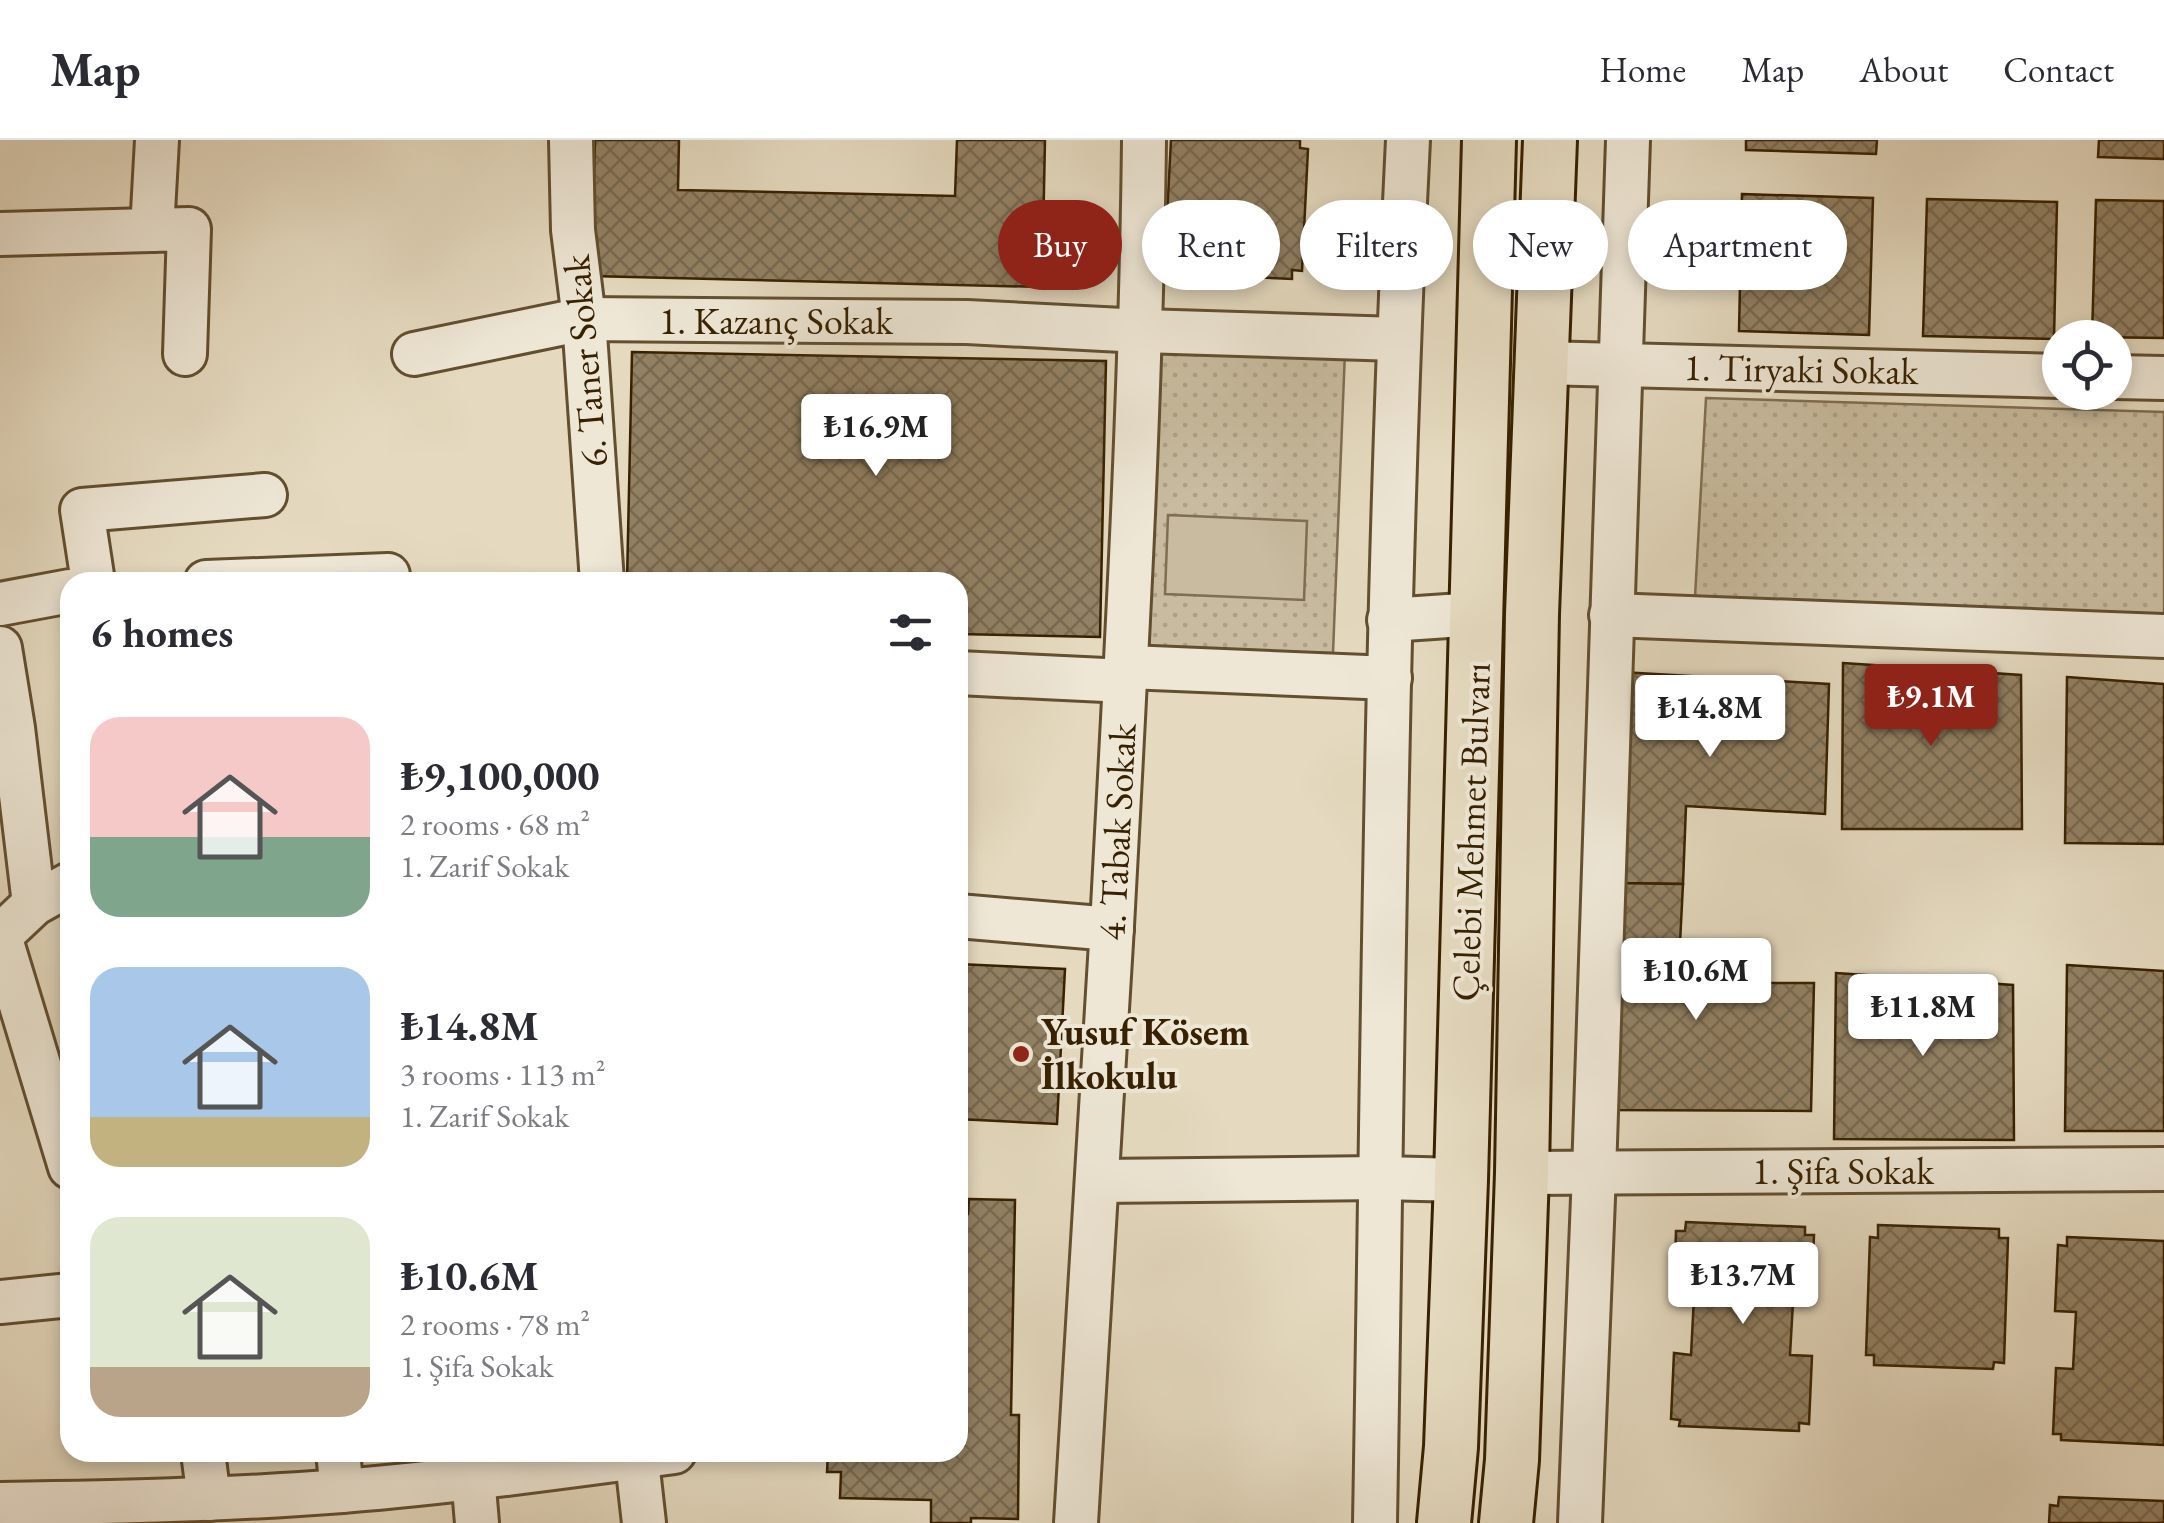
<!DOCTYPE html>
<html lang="en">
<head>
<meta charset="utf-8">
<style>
	body { margin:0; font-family:"EB Garamond",serif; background:#f7f7f7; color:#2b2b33; height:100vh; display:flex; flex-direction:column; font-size:38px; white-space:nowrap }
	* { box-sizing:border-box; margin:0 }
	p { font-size:32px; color:#7c7c81 }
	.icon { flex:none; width:55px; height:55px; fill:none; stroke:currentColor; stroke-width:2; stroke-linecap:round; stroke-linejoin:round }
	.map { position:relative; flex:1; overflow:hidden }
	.drawer { position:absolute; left:60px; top:432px; width:908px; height:890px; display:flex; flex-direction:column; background:#fff; border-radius:30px; box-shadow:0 5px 15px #0003 }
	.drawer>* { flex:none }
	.hud { position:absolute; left:998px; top:60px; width:950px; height:90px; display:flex; gap:20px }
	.controls { position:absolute; left:2042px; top:180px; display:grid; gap:20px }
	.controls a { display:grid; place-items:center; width:90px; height:90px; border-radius:50%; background:#fff; box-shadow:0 5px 15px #0003; font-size:50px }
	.price { position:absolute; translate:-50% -85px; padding:0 22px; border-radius:10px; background:#fff; color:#222; font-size:32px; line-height:65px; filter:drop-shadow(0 2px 5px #0008) }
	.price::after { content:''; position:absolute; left:50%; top:60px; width:30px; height:22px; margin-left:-15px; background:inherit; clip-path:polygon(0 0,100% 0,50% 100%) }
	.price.active { background:#8f2418; color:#fff }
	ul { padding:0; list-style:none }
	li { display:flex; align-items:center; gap:30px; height:250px; padding:0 30px }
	li span { display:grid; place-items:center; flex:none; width:280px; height:200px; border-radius:30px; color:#555 }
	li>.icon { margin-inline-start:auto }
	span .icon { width:120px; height:120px; fill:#fffc; stroke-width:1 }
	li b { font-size:42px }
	h2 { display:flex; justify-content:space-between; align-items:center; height:120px; padding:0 30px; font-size:42px }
	.tag { padding:0 35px; border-radius:45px; background:#fff; box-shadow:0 5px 15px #0003; font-size:35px; line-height:90px }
	.tag.active { background:#8f2418; color:#fff }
	header { display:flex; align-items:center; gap:60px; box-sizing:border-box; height:140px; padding:0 50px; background:#fff; border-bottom:2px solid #e1e1e2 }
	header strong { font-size:48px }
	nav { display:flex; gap:55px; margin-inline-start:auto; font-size:35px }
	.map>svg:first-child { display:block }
</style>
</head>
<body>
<header>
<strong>Map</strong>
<nav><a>Home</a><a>Map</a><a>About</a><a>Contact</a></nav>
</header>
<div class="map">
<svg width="2164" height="1383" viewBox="0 0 2164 1383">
	<defs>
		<pattern id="park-dots" width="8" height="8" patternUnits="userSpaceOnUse" patternTransform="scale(2.5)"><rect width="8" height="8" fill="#c8bb9f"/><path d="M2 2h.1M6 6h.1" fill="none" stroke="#ada087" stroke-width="1.8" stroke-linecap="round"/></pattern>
		<pattern id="building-cross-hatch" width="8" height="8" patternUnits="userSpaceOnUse" patternTransform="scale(2.5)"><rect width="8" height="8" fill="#928164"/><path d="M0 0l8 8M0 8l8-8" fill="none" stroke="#786950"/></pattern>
	</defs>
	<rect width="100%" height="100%" fill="#e5dac0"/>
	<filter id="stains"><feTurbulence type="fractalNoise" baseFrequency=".002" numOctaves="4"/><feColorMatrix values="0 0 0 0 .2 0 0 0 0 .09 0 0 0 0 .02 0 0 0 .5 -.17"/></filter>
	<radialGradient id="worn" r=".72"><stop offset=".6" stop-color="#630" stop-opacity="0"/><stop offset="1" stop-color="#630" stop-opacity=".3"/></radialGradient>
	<g fill="url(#park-dots)" stroke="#806e50" stroke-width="2.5">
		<polygon points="1345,211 1333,513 1140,512 1156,213"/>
		<polygon points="1706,258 2164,272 2164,482 1695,457"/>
	</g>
	<polygon fill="#c8bb9f" stroke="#806e50" stroke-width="2.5" points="1168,375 1307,381 1304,460 1165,454"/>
	<g fill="url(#building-cross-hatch)" stroke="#382100" stroke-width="2.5">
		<polygon points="595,0 679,0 678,50 955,56 957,0 1045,0 1042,147 591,136"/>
		<polygon points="1171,0 1300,0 1300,8 1308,9 1302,131 1292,130 1292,139 1164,133"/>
		<polygon points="1746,0 1877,0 1876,14 1746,10"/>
		<polygon points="2099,0 2164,0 2164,19 2098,17"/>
		<polygon points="1742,54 1873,58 1869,195 1739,191"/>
		<polygon points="1927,59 2057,62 2054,199 1923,196"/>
		<polygon points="2096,60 2164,61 2164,198 2092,197"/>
		<polygon points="632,212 1106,221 1100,497 958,494 958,442 627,442"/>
		<polygon points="1843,523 2021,535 2022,689 1842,689"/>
		<polygon points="1621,532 1829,544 1825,674 1686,666 1683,744 1612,743"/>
		<polygon points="2067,537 2164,544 2164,704 2065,703"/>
		<polygon points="1612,743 1683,744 1678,843 1814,843 1811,971 1605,970"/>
		<polygon points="958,824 1065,829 1057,984 958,979"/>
		<polygon points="2067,825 2164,831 2164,991 2065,991"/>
		<polygon points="1836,833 2013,845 2014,1000 1834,999"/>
		<polygon points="969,1059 1015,1060 1011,1275 1019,1275 1018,1379 971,1378 971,1383 931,1383 931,1360 840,1358 841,1332 827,1332 828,1312 958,1312 958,1074 968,1074"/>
		<polygon points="1686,1082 1805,1087 1805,1095 1814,1095 1811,1163 1793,1162 1790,1215 1812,1216 1809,1284 1799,1283 1799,1291 1679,1286 1680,1280 1671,1279 1674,1213 1691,1215 1694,1157 1674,1156 1676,1091 1685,1091"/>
		<polygon points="1878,1085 1999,1089 1999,1098 2008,1098 2004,1223 1994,1222 1993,1229 1874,1225 1874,1215 1866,1215 1870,1097 1878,1098"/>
		<polygon points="2067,1097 2164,1101 2164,1305 2061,1300 2061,1294 2053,1294 2056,1228 2073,1229 2076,1172 2055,1171 2058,1105 2067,1106"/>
		<polygon points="2059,1357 2164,1361 2164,1383 2049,1383 2050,1365 2058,1366"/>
	</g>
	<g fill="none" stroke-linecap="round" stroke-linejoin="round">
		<defs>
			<g id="minor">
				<polyline points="571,0 573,90 584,179 602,442"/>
				<polyline points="152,90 157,0"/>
				<polyline points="0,94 189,89 185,214"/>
				<polyline points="414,214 584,179 967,182 1142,191 1398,199"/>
				<polyline points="1541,223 2060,236"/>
				<polyline points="2115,237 2164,238"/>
				<polyline points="93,442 82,370 265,355"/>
				<polyline points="206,442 388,435"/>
				<polyline points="0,464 70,451"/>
				<polyline points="1611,475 2164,496"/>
				<polyline points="1389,480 1477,474"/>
				<polyline points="0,508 13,588 34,764"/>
				<polyline points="1128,527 1390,538"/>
				<polyline points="958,533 1126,541"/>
				<polyline points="70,744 34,764 0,796 70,1027"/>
				<polyline points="958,776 1112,789"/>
				<polyline points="1522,1033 2164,1029"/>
				<polyline points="1099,1041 1381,1038 1461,1040"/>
				<polyline points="0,1162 70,1155"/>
				<polyline points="203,1312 209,1359"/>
				<polyline points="338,1312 342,1351"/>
				<polyline points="636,1312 644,1383"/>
				<polyline points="471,1313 477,1383"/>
				<path d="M 0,1364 C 114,1362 228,1360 342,1351 C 453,1342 563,1327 674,1312"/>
				<path d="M 1076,1383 C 1089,1184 1101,985 1112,786 C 1126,524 1141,263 1144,0"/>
				<path d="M 1375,1383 C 1383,922 1385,461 1408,0"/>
				<polyline points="1580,1383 1594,1033 1628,0"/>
			</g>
			<g id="major">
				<polyline points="1444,1383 1451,1307 1461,1040 1489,0"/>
				<polyline points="1506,1383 1512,1320 1522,1033 1532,474 1550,0"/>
			</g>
		</defs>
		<use href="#minor" stroke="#634f30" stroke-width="48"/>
		<use href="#major" stroke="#382100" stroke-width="58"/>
		<use href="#minor" stroke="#eee7d6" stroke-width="42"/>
		<use href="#major" stroke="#e5dac0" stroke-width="52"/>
	</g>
	<circle fill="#8f2418" stroke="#eee7d6" stroke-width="4" cx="1021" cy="914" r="10"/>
	<g text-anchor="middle" stroke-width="8" stroke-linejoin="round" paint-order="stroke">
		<g font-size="38" fill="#382100" stroke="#eee7d6">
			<text x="776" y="194">1. Kazanç Sokak</text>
			<text transform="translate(585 221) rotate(-95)" y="13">6. Taner Sokak</text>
			<text transform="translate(1801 229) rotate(1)" y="13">1. Tiryaki Sokak</text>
			<text transform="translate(1117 692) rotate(-87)" y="13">4. Tabak Sokak</text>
			<text transform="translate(1471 692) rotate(-88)" y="13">Çelebi Mehmet Bulvarı</text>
			<text x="1843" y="1044">1. Şifa Sokak</text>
		</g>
		<g font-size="38" font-weight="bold" fill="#382100" stroke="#eee7d6" text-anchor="start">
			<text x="1041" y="905">Yusuf Kösem<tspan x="1041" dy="44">İlkokulu</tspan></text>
		</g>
	</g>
	<rect width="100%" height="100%" filter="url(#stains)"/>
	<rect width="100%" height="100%" fill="url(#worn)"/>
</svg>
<div class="controls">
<a><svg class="icon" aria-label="locate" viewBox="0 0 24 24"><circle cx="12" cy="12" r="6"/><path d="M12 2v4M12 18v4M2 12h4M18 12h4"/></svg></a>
</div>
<b class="price" style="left:876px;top:339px">₺16.9M</b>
<b class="price active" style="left:1931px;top:609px">₺9.1M</b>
<b class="price" style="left:1710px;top:620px">₺14.8M</b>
<b class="price" style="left:1696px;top:883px">₺10.6M</b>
<b class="price" style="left:1923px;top:919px">₺11.8M</b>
<b class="price" style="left:1743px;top:1187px">₺13.7M</b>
<div class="hud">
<a class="tag active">Buy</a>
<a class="tag">Rent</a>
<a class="tag">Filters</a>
<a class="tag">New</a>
<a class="tag">Apartment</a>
</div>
<section class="drawer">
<h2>6 homes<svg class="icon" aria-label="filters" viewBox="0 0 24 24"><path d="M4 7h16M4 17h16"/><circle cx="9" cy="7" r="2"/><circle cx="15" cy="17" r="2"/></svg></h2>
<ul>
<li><span style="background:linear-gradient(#f6c9c9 60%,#7fa58c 0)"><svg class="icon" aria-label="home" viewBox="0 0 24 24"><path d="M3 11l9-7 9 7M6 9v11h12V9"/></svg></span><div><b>₺9,100,000</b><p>2 rooms · 68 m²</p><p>1. Zarif Sokak</p></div></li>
<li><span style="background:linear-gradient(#a9c7e8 75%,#c2b280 0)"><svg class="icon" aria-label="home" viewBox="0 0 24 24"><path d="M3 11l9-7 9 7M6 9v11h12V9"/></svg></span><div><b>₺14.8M</b><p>3 rooms · 113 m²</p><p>1. Zarif Sokak</p></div></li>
<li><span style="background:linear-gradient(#dfe7d0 75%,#b9a48a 0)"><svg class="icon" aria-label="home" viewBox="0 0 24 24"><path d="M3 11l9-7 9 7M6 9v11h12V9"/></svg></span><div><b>₺10.6M</b><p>2 rooms · 78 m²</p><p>1. Şifa Sokak</p></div></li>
</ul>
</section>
</div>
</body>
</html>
